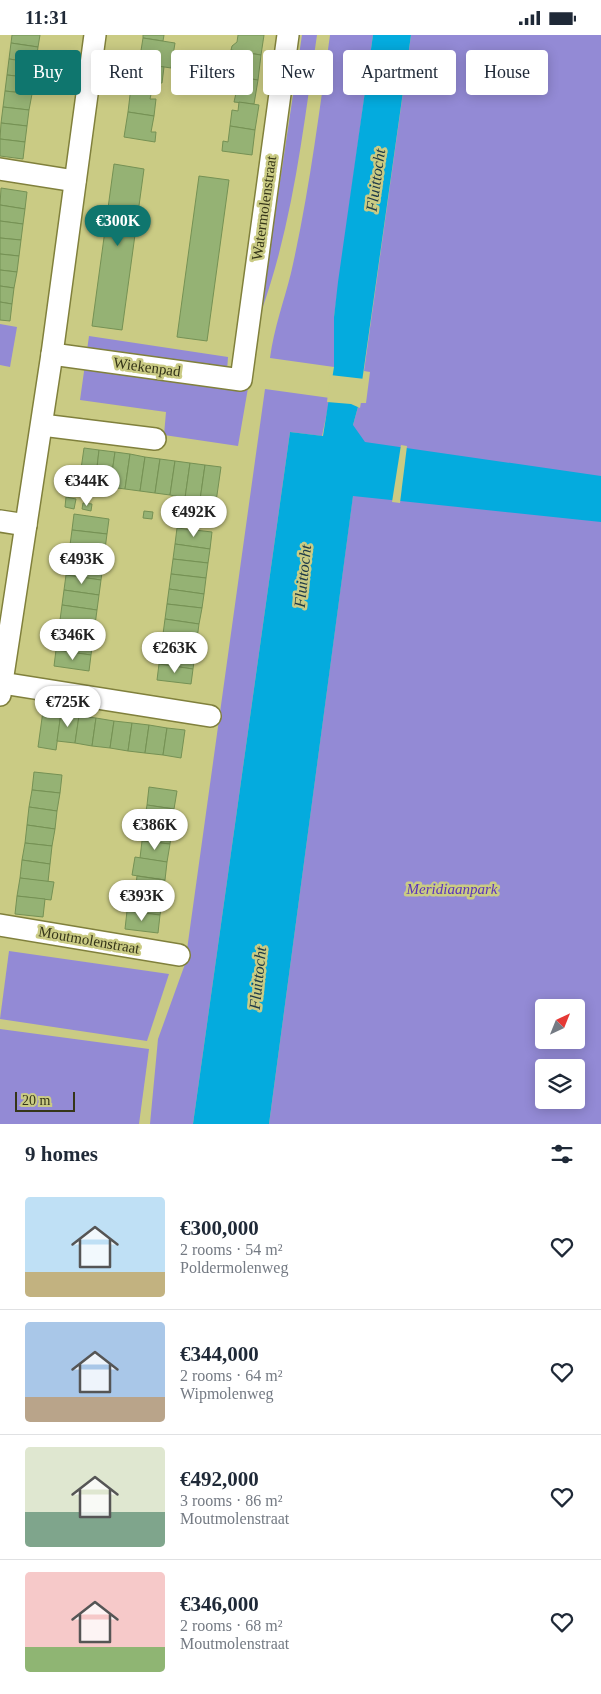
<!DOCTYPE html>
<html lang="en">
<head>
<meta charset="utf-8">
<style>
	body { margin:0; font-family:"Times New Roman",serif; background:#f2f2f3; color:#1f2937; height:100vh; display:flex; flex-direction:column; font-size:19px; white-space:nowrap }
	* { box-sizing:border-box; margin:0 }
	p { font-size:16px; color:#747a83 }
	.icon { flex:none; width:28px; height:28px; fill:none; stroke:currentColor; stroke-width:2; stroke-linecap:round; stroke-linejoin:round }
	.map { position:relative; height:1089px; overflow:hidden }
	.details { display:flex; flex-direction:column; background:#fff; flex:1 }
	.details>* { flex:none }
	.top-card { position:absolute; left:15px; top:15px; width:571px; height:45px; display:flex; gap:10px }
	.needle { width:32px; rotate:43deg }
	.controls { position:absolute; left:535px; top:964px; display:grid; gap:10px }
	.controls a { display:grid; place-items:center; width:50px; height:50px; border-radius:5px; background:#fff; box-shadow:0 2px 12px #0003; font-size:25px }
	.scale { position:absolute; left:15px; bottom:12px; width:60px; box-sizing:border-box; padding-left:5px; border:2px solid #353518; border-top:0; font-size:14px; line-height:18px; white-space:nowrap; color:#353518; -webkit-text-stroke:4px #cacb84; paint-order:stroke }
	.price { position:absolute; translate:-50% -42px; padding:0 11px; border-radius:18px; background:#fff; color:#222; font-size:16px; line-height:32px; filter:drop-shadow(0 1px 2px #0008) }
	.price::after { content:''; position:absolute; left:50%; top:30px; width:15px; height:11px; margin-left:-8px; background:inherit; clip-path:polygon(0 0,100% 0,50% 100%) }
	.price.active { background:#0f766e; color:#fff }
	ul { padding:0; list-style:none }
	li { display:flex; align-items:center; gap:15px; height:125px; padding:0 25px }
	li+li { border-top:1px solid #e0e1e3 }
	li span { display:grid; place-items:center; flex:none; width:140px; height:100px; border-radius:5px; color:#555 }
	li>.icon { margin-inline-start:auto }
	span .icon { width:60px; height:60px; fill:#fffc; stroke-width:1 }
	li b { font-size:21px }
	h2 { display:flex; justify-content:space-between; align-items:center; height:60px; padding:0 25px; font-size:21px }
	.tag { padding:0 18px; border-radius:5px; background:#fff; box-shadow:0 2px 12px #0003; font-size:18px; line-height:45px }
	.tag.active { background:#0f766e; color:#fff }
	.status { display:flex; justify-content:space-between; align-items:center; height:35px; padding:0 25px; background:#fff; direction:ltr }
	.status svg { height:14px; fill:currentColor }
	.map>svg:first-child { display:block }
</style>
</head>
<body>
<div class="status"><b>11:31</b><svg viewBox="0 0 49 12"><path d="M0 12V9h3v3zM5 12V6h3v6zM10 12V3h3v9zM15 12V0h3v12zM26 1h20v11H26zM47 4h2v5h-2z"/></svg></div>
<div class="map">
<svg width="601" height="1089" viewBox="0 0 601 1089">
	<rect width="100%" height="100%" fill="#cacb84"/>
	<g fill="#938ad5" fill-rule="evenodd">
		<path d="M 302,0 L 317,0 C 303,95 293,189 260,280 Z"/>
		<path d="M 330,0 L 373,0 L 334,282 L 334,332 L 270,323 C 274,293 284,266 291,238 C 309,159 319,79 330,0 Z"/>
		<path d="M 411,0 L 601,0 L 601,1089 L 269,1089 L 353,460 L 353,390 L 359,368 L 366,368 L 370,337 L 364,336 ZM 544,972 L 576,972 L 576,1005 L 544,1005 ZM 544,1032 L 576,1032 L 576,1065 L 544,1065 Z"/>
		<polygon points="0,289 17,292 10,332 0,330"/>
		<polygon points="89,301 228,322 226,350 248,353 238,411 164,400 166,377 80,365"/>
		<polygon points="265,354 330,363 322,401 290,397 193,1089 150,1089 158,1004 185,929"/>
		<polygon points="9,916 169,939 147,1006 0,984"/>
		<polygon points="0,994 149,1014 139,1089 0,1089"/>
	</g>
	<polygon fill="#04abde" points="373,0 411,0 359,368 353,390 365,407 601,441 601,487 353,461 269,1089 193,1089 290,397 323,401 334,332 334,282 338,247"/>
	<g fill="#cacb84">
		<polygon points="330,340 365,344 360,373 351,369 327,367"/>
		<polygon points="401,410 407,411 400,468 392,467"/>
	</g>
	<g fill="#95b274" stroke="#759154">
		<polygon points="12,0 40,0 38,12 11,8"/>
		<polygon points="143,0 164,0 163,6 143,3"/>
		<polygon points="238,0 264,0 261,20 231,15 232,11 237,7"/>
		<polygon points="143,3 175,8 171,33 139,28"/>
		<polygon points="11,8 38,12 36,28 9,24"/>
		<polygon points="241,17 261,20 258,45 228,40 230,24 240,25"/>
		<polygon points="9,24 36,28 34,43 7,40"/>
		<polygon points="139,28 164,32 162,48 157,48 156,56 136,53"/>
		<polygon points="196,38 204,39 203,47 195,45"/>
		<polygon points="7,40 34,43 32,59 5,56"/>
		<polygon points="232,41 258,45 254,69 234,67 236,58 230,58"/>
		<polygon points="131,52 152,55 150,64 156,64 154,81 128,77"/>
		<polygon points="5,56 32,59 29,75 3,72"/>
		<polygon points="239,67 259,70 255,95 230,91 232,75 238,76"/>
		<polygon points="3,72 29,75 27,91 1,88"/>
		<polygon points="128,77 154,81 151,97 156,97 155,107 124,102"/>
		<polygon points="1,88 27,91 25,107 0,104"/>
		<polygon points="230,91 255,95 252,120 222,116 223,106 228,107"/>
		<polygon points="0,104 25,107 23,124 0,121"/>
		<polygon points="114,129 144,134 122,295 92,291"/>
		<polygon points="199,141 229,145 207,306 177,302"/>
		<polygon points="1,153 27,157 25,174 0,170"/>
		<polygon points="0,170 25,174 23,189 0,186"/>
		<polygon points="0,186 23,189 21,205 0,203"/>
		<polygon points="0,203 21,205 19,221 0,219"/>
		<polygon points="0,219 19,221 17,237 0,235"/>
		<polygon points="0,235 17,237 14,253 0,251"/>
		<polygon points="0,251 14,253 12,269 0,267"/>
		<polygon points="0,267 12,269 10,286 0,285"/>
		<polygon points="84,413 99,415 95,450 79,448"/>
		<polygon points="99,415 115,417 110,452 95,450"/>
		<polygon points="115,417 130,419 125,454 110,452"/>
		<polygon points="130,419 145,422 140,456 125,454"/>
		<polygon points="145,422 160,424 155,458 140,456"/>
		<polygon points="160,424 175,426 170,460 155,458"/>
		<polygon points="175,426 190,428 185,463 170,460"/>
		<polygon points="190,428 205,430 200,465 185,463"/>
		<polygon points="205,430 221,432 216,467 200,465"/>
		<polygon points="66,462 76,464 74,474 65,472"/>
		<polygon points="83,468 92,469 91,476 82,474"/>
		<polygon points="144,476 153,477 152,484 143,483"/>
		<polygon points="74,479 109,484 107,499 72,495"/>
		<polygon points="177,493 212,497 210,514 175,509"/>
		<polygon points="72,495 107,499 105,514 70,510"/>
		<polygon points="175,509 210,514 208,528 173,524"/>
		<polygon points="70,510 105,514 103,530 68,525"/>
		<polygon points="173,524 208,528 206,543 171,539"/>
		<polygon points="68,525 103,530 101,545 66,540"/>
		<polygon points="171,539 206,543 204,559 169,554"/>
		<polygon points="66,540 101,545 99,560 64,555"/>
		<polygon points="169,554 204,559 202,573 167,569"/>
		<polygon points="64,555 99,560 97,575 62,570"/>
		<polygon points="167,569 202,573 199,589 165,584"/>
		<polygon points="62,570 97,575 95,590 60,585"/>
		<polygon points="165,584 199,589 197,604 163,599"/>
		<polygon points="60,585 95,590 93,605 58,600"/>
		<polygon points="163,599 197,604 195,619 161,614"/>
		<polygon points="58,600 93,605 91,620 56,615"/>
		<polygon points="161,614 195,619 193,634 159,629"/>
		<polygon points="56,615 91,620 89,636 54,631"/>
		<polygon points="159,629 193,634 191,649 157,645"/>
		<polygon points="43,676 61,678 56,715 38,712"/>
		<polygon points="61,678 79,681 75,708 57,706"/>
		<polygon points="79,681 96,683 92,711 75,708"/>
		<polygon points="96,683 114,686 110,713 92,711"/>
		<polygon points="114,686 132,688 128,716 110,713"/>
		<polygon points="132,688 149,690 145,718 128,716"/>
		<polygon points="149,690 167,693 163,720 145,718"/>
		<polygon points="167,693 185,695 181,723 163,720"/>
		<polygon points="34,737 62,740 60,758 32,755"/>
		<polygon points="149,752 177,756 174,774 147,770"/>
		<polygon points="32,755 60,758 57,776 29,772"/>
		<polygon points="147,770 174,774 172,792 144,788"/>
		<polygon points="29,772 57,776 55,794 27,790"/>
		<polygon points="144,788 172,792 170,809 142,806"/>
		<polygon points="27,790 55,794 52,811 25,808"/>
		<polygon points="142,806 170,809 167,827 140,823"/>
		<polygon points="25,808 52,811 50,829 22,825"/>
		<polygon points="135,822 167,827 165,845 132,840"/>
		<polygon points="22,825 50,829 48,847 20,843"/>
		<polygon points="137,841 165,845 163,862 135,859"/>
		<polygon points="20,843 54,847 51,865 17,861"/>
		<polygon points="130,858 163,862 160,880 127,876"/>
		<polygon points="17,861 45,864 43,882 15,879"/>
		<polygon points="127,876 160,880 158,898 125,894"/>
	</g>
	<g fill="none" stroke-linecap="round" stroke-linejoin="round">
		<defs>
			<g id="street">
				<polyline points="0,134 75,146"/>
				<polyline points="52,319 241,345 288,0"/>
				<polyline points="42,390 155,404"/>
				<polyline points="0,486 26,490"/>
				<polyline points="2,648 210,681"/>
				<polyline points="0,660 52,319 95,0"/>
				<polyline points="0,890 179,920"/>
			</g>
		</defs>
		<use href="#street" stroke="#80803c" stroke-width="24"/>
		<use href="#street" stroke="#fff" stroke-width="21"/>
	</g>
	<g text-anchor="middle" stroke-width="5" stroke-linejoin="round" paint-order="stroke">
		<g font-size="15" fill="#353518" stroke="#cacb84">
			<text transform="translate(264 173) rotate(-82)" y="5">Watermolenstraat</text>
			<text transform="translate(147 332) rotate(8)" y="5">Wiekenpad</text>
			<text transform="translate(89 905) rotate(10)" y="5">Moutmolenstraat</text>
		</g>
		<g font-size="15" font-style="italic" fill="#5a33bc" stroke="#cacb84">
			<text x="452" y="859">Meridiaanpark</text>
		</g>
		<g font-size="16" font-style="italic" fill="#203b48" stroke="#cacb84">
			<text transform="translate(375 145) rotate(-82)" y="6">Fluittocht</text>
			<text transform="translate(302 541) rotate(-84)" y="6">Fluittocht</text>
			<text transform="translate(257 943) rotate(-84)" y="6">Fluittocht</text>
		</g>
	</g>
</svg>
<div class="controls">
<a><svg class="needle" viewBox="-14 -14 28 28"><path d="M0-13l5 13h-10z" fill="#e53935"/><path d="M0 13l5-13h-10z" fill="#747a83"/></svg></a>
<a><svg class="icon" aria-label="layers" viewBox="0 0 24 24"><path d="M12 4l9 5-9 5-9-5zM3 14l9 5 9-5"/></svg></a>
</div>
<div class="scale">20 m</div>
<b class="price active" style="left:118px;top:212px">€300K</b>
<b class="price" style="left:87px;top:472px">€344K</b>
<b class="price" style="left:194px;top:503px">€492K</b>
<b class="price" style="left:82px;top:550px">€493K</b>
<b class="price" style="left:73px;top:626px">€346K</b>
<b class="price" style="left:175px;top:639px">€263K</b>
<b class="price" style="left:68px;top:693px">€725K</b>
<b class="price" style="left:155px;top:816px">€386K</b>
<b class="price" style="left:142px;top:887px">€393K</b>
<div class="top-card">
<a class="tag active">Buy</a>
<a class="tag">Rent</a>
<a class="tag">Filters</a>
<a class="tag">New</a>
<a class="tag">Apartment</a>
<a class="tag">House</a>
</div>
</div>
<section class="details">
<h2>9 homes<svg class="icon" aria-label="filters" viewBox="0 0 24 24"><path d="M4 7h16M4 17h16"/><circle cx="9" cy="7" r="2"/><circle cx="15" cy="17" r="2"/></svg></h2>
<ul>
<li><span style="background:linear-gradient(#bfe0f5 75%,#c2b280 0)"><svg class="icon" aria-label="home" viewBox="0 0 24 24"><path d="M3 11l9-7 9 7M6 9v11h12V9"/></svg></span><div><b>€300,000</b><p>2 rooms · 54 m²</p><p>Poldermolenweg</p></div><svg class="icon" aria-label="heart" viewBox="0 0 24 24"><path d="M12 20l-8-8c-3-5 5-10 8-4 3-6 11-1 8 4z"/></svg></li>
<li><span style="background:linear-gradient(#a9c7e8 75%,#b9a48a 0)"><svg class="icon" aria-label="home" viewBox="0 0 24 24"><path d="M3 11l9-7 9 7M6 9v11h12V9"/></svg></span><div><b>€344,000</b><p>2 rooms · 64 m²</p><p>Wipmolenweg</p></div><svg class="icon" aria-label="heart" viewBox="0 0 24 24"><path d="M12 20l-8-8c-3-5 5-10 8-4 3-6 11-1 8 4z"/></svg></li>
<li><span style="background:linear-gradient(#dfe7d0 65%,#7fa58c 0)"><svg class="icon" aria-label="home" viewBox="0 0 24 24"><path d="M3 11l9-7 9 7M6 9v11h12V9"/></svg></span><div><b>€492,000</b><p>3 rooms · 86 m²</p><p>Moutmolenstraat</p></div><svg class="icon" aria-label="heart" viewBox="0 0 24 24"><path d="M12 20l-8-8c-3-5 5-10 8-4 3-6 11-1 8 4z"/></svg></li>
<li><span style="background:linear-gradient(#f6c9c9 75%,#8fb573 0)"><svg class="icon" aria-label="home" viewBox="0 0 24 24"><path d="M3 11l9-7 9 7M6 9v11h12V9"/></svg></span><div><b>€346,000</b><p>2 rooms · 68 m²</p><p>Moutmolenstraat</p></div><svg class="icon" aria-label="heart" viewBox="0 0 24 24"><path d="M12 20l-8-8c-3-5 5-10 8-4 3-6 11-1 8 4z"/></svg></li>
</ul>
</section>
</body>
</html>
